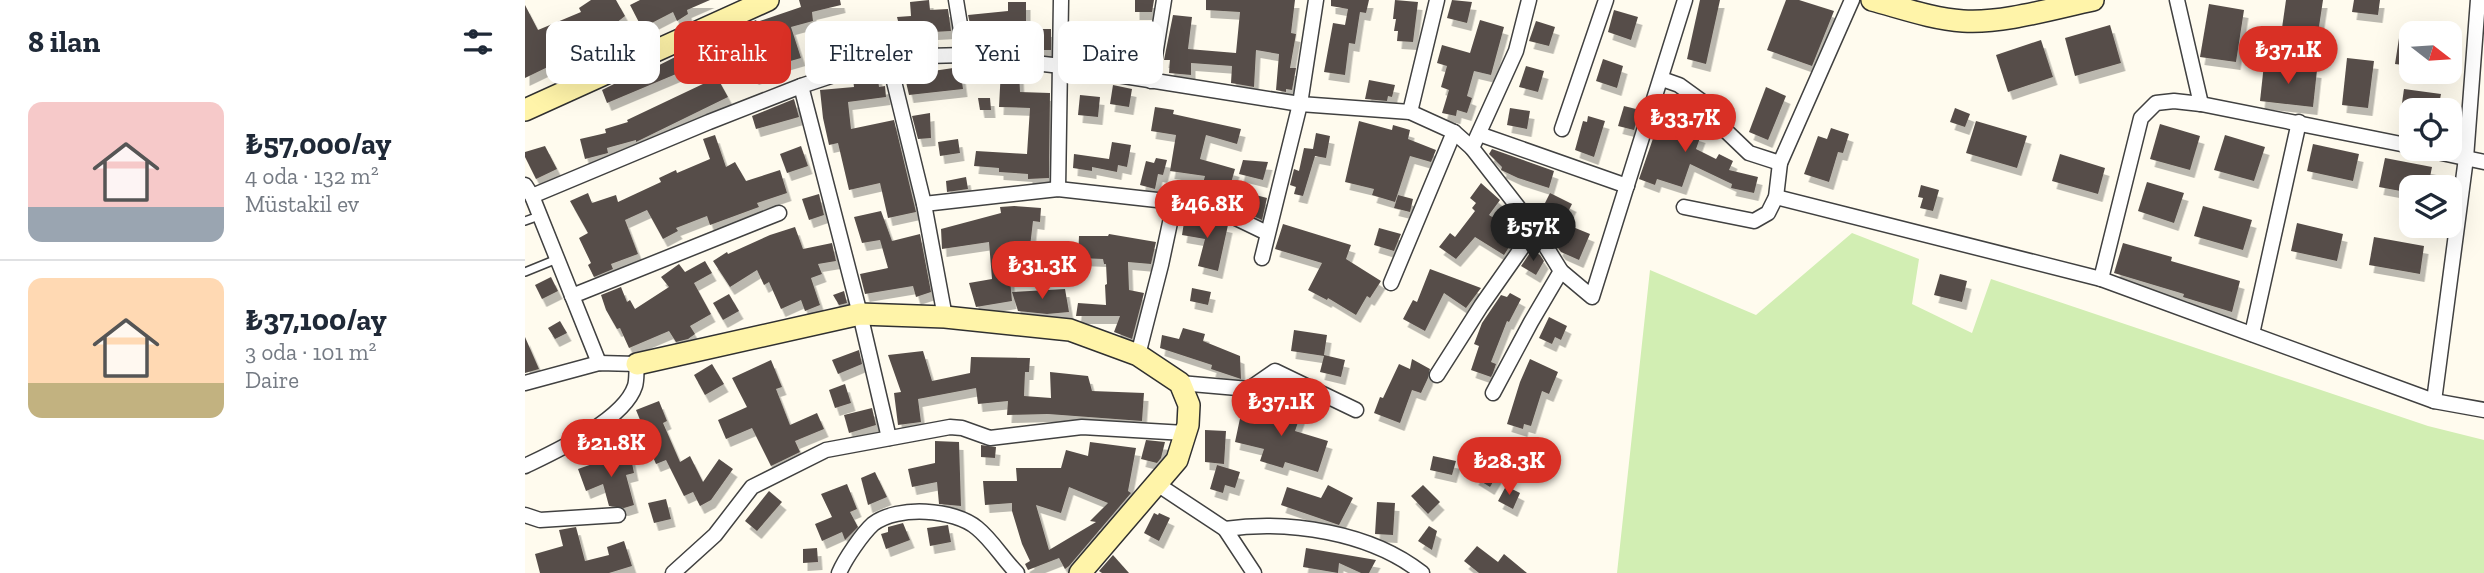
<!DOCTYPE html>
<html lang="tr">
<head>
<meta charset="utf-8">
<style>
	body { margin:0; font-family:"Zilla Slab",serif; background:#f6f6f7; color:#1f2937; height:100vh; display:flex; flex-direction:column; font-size:26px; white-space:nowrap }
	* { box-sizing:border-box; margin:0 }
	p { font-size:23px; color:#747a83 }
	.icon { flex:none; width:38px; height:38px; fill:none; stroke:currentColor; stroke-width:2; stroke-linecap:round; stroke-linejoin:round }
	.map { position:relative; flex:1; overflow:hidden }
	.sheet { display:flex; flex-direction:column; background:#fff; width:525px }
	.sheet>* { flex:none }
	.guide { position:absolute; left:21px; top:21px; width:665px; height:63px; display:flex; gap:14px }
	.needle { width:46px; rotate:107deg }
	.tools { position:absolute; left:1874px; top:21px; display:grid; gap:14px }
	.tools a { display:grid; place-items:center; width:63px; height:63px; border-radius:14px; background:#fff; box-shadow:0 7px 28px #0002; font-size:35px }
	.price { position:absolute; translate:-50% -60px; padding:0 16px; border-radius:24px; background:#d93025; color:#fff; font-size:23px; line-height:46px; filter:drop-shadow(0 2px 4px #0008) }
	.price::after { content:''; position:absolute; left:50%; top:42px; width:21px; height:16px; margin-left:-10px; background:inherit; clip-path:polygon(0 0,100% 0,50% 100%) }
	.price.on { background:#222; color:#fff }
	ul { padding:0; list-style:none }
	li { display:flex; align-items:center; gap:21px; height:175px; padding:0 28px }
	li+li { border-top:2px solid #e0e1e3 }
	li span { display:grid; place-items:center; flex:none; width:196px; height:140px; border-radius:14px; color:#555 }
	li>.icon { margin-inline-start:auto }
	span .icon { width:84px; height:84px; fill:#fffc; stroke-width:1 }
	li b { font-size:30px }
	h2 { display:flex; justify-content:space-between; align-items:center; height:84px; padding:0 28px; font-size:30px }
	.chip { padding:0 24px; border-radius:14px; background:#fff; box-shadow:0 7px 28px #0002; font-size:24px; line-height:63px }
	.chip.on { background:#d93025; color:#fff }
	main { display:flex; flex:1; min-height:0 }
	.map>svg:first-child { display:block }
</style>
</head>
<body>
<main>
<section class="sheet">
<h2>8 ilan<svg class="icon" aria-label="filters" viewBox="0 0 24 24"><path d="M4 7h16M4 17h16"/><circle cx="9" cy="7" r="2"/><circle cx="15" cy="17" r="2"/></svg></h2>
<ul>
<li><span style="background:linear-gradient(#f6c9c9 75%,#9aa5b1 0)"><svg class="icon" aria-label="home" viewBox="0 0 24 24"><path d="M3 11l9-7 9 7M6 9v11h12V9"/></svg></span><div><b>₺57,000/ay</b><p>4 oda · 132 m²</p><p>Müstakil ev</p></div></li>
<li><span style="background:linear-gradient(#ffd9b3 75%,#c2b280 0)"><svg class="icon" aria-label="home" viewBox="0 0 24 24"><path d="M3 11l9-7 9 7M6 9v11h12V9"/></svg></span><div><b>₺37,100/ay</b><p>3 oda · 101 m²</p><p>Daire</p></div></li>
</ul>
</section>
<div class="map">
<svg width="1959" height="573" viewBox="0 0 1959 573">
	<defs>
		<filter id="shadow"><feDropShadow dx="4.5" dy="8" stdDeviation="0" flood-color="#0004"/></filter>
	</defs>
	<rect width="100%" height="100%" fill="#fffbee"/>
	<polygon fill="#d2eeb3" points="1327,233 1394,259 1387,304 1447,333 1466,279 1903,426 1959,440 1959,573 1092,573 1125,270 1231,315"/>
	<g fill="#574e49" fill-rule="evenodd" filter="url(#shadow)">
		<polygon points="66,0 91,0 100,16 86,27 91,38 76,46 72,38 26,58 29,64 0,78 0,5 13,30 56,12 54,8"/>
		<polygon points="115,0 185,0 162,10 163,14 152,21 148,12 117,28 105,5"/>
		<polygon points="274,0 315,0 316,5 287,12 288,21 266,27 276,58 248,66 249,71 229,77 219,43 190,53 186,42 214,32 213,28 231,20 232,22 276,7"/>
		<polygon points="404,0 405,10 423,9 426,31 408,32 409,44 373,44 369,22 373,21 372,17 386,16 385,2"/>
		<polygon points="610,0 629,0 627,12 610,12"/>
		<polygon points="681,0 770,0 766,33 771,34 765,68 771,68 767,90 761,89 761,92 751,90 754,54 731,50 729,87 706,83 707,66 666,63 666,75 644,73 645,60 639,60 648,15 667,17 663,49 711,53 715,12 681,10"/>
		<polygon points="806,0 844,0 841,13 835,12 830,44 824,43 820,75 799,72 808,23 820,25 823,9 806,6"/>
		<polygon points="870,0 893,2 888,42 872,41 873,31 869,31 871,19 868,19"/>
		<polygon points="927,0 947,2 942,23 922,18"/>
		<polygon points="1175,0 1195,0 1181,64 1162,59"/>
		<polygon points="1261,0 1274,0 1309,11 1287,66 1242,50"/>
		<polygon points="1761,0 1798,0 1792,40 1756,35"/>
		<polygon points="1829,0 1855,0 1853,15 1827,12"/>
		<polygon points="483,2 501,2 501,38 483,38 483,33 448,37 443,15 483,11"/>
		<polygon points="1684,4 1719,10 1711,62 1675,57"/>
		<polygon points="1089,10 1113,17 1106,40 1083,32"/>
		<polygon points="955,20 979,27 966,75 949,71 942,96 947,98 942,113 932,110 931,116 917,113 924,90 916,87 922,66 912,63 917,45 945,53"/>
		<polygon points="1011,21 1030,27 1024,46 1004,41"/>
		<polygon points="545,25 565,27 565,33 608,37 608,32 624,34 620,58 562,55 562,58 550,57 550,50 545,50"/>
		<polygon points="1585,25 1596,63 1550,76 1540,38"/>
		<rect x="507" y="29" width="19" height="21"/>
		<polygon points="315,37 320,53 297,59 293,43"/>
		<polygon points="1874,38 1886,39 1886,66 1870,64"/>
		<polygon points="1516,40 1528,77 1483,92 1471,55"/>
		<polygon points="156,54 163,69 82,103 77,90 95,81 97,84"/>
		<polygon points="1822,58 1849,61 1843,108 1817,105"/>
		<polygon points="1078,59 1098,66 1092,88 1071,81"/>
		<polygon points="183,61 203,97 111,142 111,140 82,148 83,153 60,159 55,139 81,133 80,129 103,122 102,120 180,83 172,66"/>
		<polygon points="1739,64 1792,70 1788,107 1735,101"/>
		<polygon points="1001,66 1019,71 1013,92 994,87"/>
		<polygon points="435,67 438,89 384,95 381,82 409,76 408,71"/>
		<polygon points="476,69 494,71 495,92 525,93 524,178 503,179 503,174 474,172 474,168 449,166 451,151 502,154 505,108 474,107"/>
		<polygon points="352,71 354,87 360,86 361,97 323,102 326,129 369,120 391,212 363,218 355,183 324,190 313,143 304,145 298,118 295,90 329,87 328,79"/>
		<polygon points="844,80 870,85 867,97 863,96 862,101 840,99"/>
		<polygon points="588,85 607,89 604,107 585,104"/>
		<polygon points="1241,87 1261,96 1243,140 1224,132"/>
		<polygon points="1879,89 1916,94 1913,110 1876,110"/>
		<polygon points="555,95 575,97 573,117 553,115"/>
		<polygon points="453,98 465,98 466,110 455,110"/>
		<polygon points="1142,98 1162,104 1154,128 1176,135 1171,149 1191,159 1194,154 1208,161 1204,170 1233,177 1229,193 1206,188 1207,184 1165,164 1157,187 1132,179 1130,185 1114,179"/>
		<polygon points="269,99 274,117 231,129 227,116"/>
		<polygon points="1099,106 1115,110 1109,130 1093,126"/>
		<polygon points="630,107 649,110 648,114 716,129 712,144 681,135 675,159 710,169 704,190 678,183 680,176 645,171 651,135 626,131"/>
		<polygon points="985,108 1005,111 1002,129 982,125"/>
		<polygon points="1430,108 1445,114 1440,127 1425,122"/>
		<polygon points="405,113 406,138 393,139 387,116"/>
		<polygon points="1063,116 1080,121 1069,157 1050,150 1058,121 1062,122"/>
		<polygon points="834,121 867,130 868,125 885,130 883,139 911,150 906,162 885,156 870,202 847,195 849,189 820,182"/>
		<polygon points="1451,121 1502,136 1492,168 1441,153"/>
		<polygon points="1635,124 1675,136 1665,170 1625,159"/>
		<polygon points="1306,128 1324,134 1318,153 1313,152 1304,182 1279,174 1293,136 1302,139"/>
		<polygon points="791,133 805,136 801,158 790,156 778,196 769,194 771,187 765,185 769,169 774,171 779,148 788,149"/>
		<polygon points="190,135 201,167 210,162 221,181 255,170 262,193 232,203 234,207 185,225 182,216 151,228 153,231 138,239 122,210 100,220 113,254 86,264 88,269 69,277 63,265 66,263 54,238 63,233 45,201 63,193 67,203 91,195 93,202 136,182 134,178 151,170 152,173 185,159 178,139"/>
		<polygon points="1700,135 1740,147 1729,181 1689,170"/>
		<polygon points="433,139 435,153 415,156 413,142"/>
		<polygon points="587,142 606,145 602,167 593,165 592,172 567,167 567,171 548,168 549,154 584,159"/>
		<polygon points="1788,144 1834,154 1828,181 1782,171"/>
		<polygon points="20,146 32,169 11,179 0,157 0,152"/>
		<polygon points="276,146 283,166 262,173 255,154"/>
		<polygon points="967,149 1029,171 1024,188 993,178 976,170 977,167 964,154"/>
		<polygon points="1535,154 1580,168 1573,194 1527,181"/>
		<polygon points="631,158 642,160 638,175 633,174 630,189 615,185 621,161 629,163"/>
		<polygon points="1860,158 1907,167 1903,187 1886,187 1886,193 1854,187"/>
		<polygon points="718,160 743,162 738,180 714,174"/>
		<polygon points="441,177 443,189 422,192 421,181"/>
		<polygon points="1622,182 1659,193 1649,223 1613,211"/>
		<polygon points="956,183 975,200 964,215 993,233 979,255 950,237 931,259 914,247 925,233 930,237 950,211 947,208 951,203 945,198"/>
		<polygon points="1396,185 1414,190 1408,211 1395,208 1398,198 1393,197"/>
		<polygon points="1025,193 1047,204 1041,216 1019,205"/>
		<polygon points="294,194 299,215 284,220 277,199"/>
		<polygon points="727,194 742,198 737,220 722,213"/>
		<polygon points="873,195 888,199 885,212 869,208"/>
		<polygon points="489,206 516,208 515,222 508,221 505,247 512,247 513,267 484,269 487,301 451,307 444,283 467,279 464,242 417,249 416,229 476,213 475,207"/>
		<polygon points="1678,206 1727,220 1718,250 1669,236"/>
		<polygon points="356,211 367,241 395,234 406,292 391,297 388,286 340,294 335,274 363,268 355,240 337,243 329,217"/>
		<polygon points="660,216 703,225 693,271 673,266 680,239 657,235"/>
		<polygon points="1772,223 1818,234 1812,261 1766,251"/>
		<polygon points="758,224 826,245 821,259 856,281 845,298 842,296 831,315 803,298 802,300 783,290 797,263 750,249"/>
		<polygon points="1043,225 1065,234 1054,260 1036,252 1033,248"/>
		<polygon points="270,227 278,249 307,243 311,261 293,264 297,274 286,278 295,305 280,311 276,300 256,309 244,282 239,285 232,270 205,287 188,261 202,252 203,254 245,235"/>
		<polygon points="854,228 876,234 869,251 849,245"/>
		<polygon points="584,234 631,242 626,264 603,262 604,290 619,293 607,339 589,332 595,316 551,316 553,303 581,305 580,285 582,284 581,264 579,264 578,259 553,258 554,236 583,236"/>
		<polygon points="1849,237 1899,246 1895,274 1844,265"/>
		<polygon points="1598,243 1647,257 1646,261 1715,281 1707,312 1658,297 1659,294 1589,273"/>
		<polygon points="1007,250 1015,255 1019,261 1011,275 996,266"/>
		<polygon points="180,261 187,273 169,283 186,314 165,326 170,334 163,339 151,342 144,331 104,348 95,328 92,329 81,310 76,295 96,287 102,302 105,300 110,309 144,287 136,277 154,264 160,272"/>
		<polygon points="905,269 956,288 941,308 919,293 900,331 878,319 888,300 892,302"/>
		<polygon points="1415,274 1442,281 1437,302 1409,295"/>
		<polygon points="26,277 33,291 17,299 10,285"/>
		<polygon points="667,288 686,292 683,305 665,301"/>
		<polygon points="540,289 544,312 522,314 493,311 487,292"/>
		<polygon points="319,291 322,303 314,305 308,295"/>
		<polygon points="985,293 996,299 984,322 982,321 966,362 971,364 968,373 966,377 946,370 954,346 949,344 957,323 976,295 982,297"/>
		<polygon points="204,294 214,311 198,320 188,303"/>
		<polygon points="1024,317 1042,326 1036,340 1030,337 1027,344 1014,338"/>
		<polygon points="35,321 42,333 30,339 23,328"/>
		<polygon points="658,328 680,334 678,341 715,356 716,379 686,369 687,365 635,348 637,335 654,339"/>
		<polygon points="769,330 802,335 799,355 820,360 816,377 795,372 799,356 766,351"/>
		<polygon points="0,337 14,369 0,373"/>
		<polygon points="334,350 337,364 313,374 307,360"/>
		<polygon points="398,351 407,381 445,373 446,357 505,358 504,372 500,372 499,396 526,398 525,372 563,376 567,391 619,393 617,421 523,414 482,415 483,401 453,404 451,388 393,399 396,422 373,425 369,393 376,392 363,355"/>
		<polygon points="887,359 905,369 903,378 896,393 887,390 875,423 849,413 855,397 858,398 874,364 885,369"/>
		<polygon points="1005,359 1033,372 1024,394 1017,391 1006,426 999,424 998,429 982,424 995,382"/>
		<polygon points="246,360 257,387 251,389 265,425 292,413 299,429 270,441 275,452 246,466 227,428 201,439 193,420 222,407 207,378"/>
		<polygon points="187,364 199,384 180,395 169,375"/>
		<polygon points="320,384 326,403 310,408 304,390"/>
		<polygon points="754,399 778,408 770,431 803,441 793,472 760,462 758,468 735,461 739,449 710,442 717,409 748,417"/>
		<polygon points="134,401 142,421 138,423 155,462 165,456 178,482 194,459 208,469 186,500 175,506 168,492 159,496 141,460 131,464 122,443 124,442 111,410"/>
		<polygon points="347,408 351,425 324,433 319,415"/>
		<polygon points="680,430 701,431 699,464 680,462"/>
		<polygon points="621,440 640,442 636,458 632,463 616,459"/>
		<polygon points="410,441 434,442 436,506 414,504 412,482 387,487 383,469 410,463"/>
		<path d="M 565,442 L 611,448 L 603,491 L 606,493 L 544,566 L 540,569 L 534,558 L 503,570 L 500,564 L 505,561 L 497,544 L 487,511 L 487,503 L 460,505 L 458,481 L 492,481 L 491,468 L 536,468 L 541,450 L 563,456 ZM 544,487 L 583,503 L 565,521 L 571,522 L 524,550 L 511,505 L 536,513 Z"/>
		<polygon points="456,445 471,447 470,458 456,457"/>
		<polygon points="105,453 109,473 101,475 109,505 99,508 84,506 78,484 61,491 53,469 93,455"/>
		<polygon points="908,456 931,461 927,475 905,470"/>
		<polygon points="958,462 974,472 965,487 949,477"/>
		<polygon points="692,465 715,472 710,488 700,485 698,493 685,489"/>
		<polygon points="350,472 362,497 343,505 336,478"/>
		<polygon points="322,484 332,509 325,512 333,527 320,540 317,532 297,541 290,524 307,517 296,494"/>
		<polygon points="803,485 828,498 814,525 756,505 762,487 796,498"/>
		<polygon points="898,485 915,502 903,514 886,496"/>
		<polygon points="981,486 995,493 988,509 973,501"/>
		<polygon points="244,491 257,502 232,531 220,521"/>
		<polygon points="141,499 146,519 129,523 123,503"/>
		<polygon points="852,502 870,503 868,535 850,534"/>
		<polygon points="629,513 633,515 634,513 645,518 634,541 619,533"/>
		<polygon points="378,523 385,540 361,549 356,534 363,532 363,527"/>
		<polygon points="423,525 426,542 405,546 402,528"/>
		<polygon points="904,526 912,531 907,550 893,541"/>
		<polygon points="51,527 60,561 84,555 82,547 99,541 107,566 84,573 15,573 10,554 38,546 34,530"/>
		<polygon points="952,546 973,562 979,554 1002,573 954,573 939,561"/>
		<polygon points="292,548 293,562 278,563 278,549"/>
		<polygon points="781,548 851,560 844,573 836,573 814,563 813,573 778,567"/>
		<polygon points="588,555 604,573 577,573 574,571"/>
	</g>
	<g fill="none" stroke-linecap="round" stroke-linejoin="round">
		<defs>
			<g id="lane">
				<polyline points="0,221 14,216"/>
				<polyline points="0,272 32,259"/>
			</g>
			<g id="street">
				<polyline points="431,0 440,55"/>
				<polyline points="1652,0 1676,104"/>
				<polyline points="363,57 399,204 420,317"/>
				<polyline points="1137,79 1154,85 1183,106 1200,130 1224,153 1255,163"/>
				<polyline points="626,81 639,0"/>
				<polyline points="276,86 335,314 364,438"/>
				<polyline points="885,112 912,0"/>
				<polyline points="1037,129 1081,0"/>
				<polyline points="954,134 1102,186"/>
				<polyline points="947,148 991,51 1004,0"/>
				<polyline points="1898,149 1959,162"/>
				<polyline points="0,185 7,196 74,363"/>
				<polyline points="533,189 536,0"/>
				<polyline points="7,196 184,122 276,86 363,57 440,55 536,66 775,104 885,112 929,132 947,148 1010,229 1036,271 1067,297 1160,0"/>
				<polyline points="1251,197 1576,279 1909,401 1959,410"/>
				<polyline points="399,204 533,189 686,206 742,233"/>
				<polyline points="1159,207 1229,221 1243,213 1251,197 1255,163 1327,0"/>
				<polyline points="737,258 775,104 791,0"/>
				<polyline points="1576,279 1616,118 1631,103 1649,101 1676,104 1886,146"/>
				<polyline points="866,283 929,132"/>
				<polyline points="47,296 254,213"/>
				<polyline points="1727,334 1774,122"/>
				<polyline points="613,355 636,265 649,204"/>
				<polyline points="912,375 956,306 1010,229"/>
				<path d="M 0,383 L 74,363 L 112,364 C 111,371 112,380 110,386 C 99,420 31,451 0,466"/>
				<polyline points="655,383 724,389 750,371 831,410"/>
				<polyline points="968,393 1006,322 1036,271"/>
				<polyline points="1909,401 1941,158 1953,0"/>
				<polyline points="632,484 700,529 729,573"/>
				<polyline points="0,515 15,520 93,515"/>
				<path d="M 700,529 C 764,520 845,532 897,573"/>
				<polyline points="148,573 190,535 227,487 301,450 425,427 437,428 465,438 557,427 660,433"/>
				<path d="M 314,573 C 320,559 337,534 348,524 C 373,505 429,509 452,528 C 467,540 478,559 492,573"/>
			</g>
			<g id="secondary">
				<path d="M 1347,0 C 1377,8 1408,19 1438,21 C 1476,24 1530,8 1568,0"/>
				<polyline points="0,110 243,0"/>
				<polyline points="112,364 335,314 420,317 545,330 613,355 655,383 664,405 663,425 652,460 555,573"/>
			</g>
		</defs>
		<use href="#lane" stroke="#414141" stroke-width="10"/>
		<use href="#street" stroke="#414141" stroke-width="17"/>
		<use href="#secondary" stroke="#303030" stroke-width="24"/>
		<use href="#lane" stroke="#fff" stroke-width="7"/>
		<use href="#street" stroke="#fff" stroke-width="14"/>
		<use href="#secondary" stroke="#fff4a9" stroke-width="21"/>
	</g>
</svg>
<div class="tools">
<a><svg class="needle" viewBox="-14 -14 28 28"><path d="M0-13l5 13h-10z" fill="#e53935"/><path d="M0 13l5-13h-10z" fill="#747a83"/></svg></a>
<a><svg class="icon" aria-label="locate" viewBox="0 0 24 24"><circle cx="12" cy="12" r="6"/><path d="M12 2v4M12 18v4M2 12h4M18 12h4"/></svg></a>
<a><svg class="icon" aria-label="layers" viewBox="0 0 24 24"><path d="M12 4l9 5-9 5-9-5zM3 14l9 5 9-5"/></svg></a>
</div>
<b class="price" style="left:1763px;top:86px">₺37.1K</b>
<b class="price" style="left:1160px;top:154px">₺33.7K</b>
<b class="price" style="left:682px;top:240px">₺46.8K</b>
<b class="price on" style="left:1008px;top:263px">₺57K</b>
<b class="price" style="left:517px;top:301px">₺31.3K</b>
<b class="price" style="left:756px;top:438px">₺37.1K</b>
<b class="price" style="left:86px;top:479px">₺21.8K</b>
<b class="price" style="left:984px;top:497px">₺28.3K</b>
<div class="guide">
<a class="chip">Satılık</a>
<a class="chip on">Kiralık</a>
<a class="chip">Filtreler</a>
<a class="chip">Yeni</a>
<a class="chip">Daire</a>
</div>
</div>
</main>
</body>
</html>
